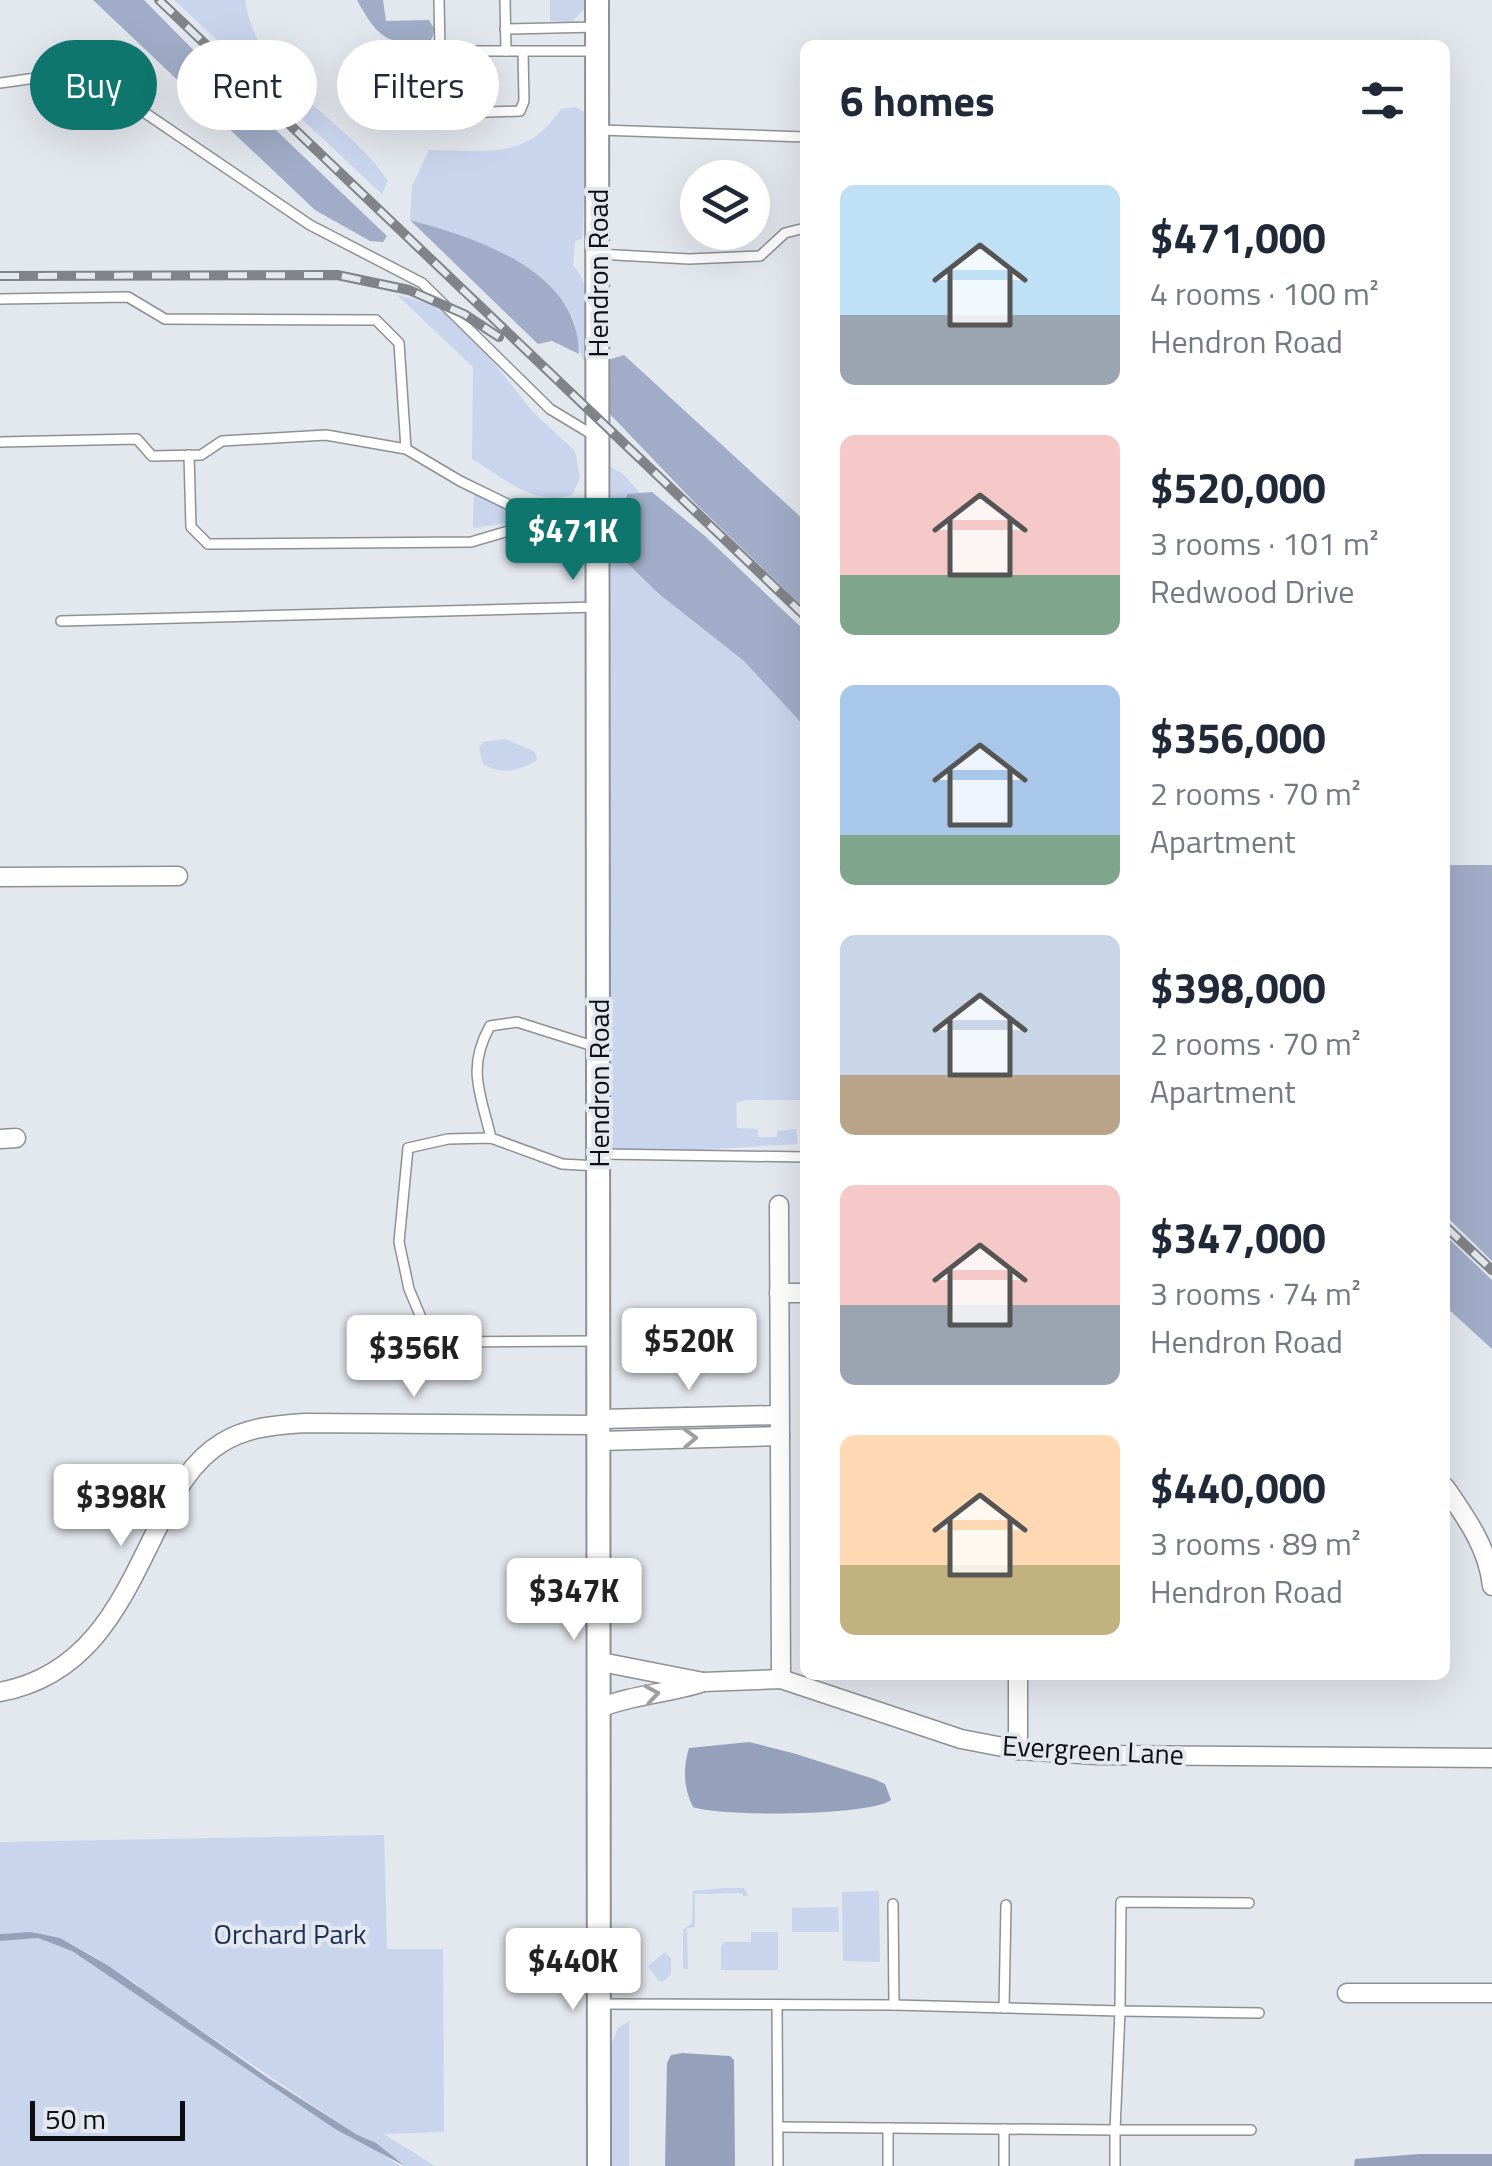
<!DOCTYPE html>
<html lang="en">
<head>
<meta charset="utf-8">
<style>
	body { margin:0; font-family:"Titillium Web",sans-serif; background:#f2f2f3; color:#1f2937; height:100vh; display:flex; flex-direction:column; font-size:38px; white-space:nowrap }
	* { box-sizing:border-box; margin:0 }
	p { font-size:32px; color:#747a83 }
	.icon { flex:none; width:55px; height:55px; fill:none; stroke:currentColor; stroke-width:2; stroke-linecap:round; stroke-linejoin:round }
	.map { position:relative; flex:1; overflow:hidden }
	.details { position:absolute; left:800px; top:40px; width:650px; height:1640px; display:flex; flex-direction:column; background:#fff; border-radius:15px; box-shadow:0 10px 40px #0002 }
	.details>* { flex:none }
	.top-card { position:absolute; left:30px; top:40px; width:620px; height:90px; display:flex; gap:20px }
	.tools { position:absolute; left:680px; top:160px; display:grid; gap:20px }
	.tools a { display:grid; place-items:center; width:90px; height:90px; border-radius:50%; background:#fff; box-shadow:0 10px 40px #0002; font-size:50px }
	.scale { position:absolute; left:30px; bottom:25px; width:155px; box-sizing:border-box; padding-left:10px; border:5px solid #0d0e10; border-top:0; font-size:28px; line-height:35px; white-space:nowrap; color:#0d0e10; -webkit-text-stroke:8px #e3e7ee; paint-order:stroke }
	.price { position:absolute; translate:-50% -85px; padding:0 22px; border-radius:10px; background:#fff; color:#222; font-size:32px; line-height:65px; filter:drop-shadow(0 2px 5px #0008) }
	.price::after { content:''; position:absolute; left:50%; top:60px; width:30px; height:22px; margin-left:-15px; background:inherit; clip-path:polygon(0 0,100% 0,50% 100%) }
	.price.selected { background:#0f766e; color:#fff }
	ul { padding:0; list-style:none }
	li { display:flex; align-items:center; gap:30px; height:250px; padding:0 40px }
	li span { display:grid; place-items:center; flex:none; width:280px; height:200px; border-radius:15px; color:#555 }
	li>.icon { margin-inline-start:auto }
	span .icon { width:120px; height:120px; fill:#fffc; stroke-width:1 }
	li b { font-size:42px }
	h2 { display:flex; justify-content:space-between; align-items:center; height:120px; padding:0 40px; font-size:42px }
	.pill { padding:0 35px; border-radius:45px; background:#fff; box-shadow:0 10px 40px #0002; font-size:35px; line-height:90px }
	.pill.selected { background:#0f766e; color:#fff }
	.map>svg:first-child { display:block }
</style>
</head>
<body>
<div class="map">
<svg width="1492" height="2166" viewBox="0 0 1492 2166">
	<rect width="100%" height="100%" fill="#e3e7ee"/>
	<g fill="#c9d4ed">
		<path d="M 174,0 L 245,0 C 257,84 345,116 388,181 L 382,194 Z"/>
		<polygon points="550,0 585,0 585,8 572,22 550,21"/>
		<polygon points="415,62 423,63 424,101 406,93 399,83 403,69"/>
		<path d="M 575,107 L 583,111 L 586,119 L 583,232 L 582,239 L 575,241 L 573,266 C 593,282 590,338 585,362 C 575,347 580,329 569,311 C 539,262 463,234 410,220 L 412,186 L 429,150 C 484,149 525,163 561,109 Z"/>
		<path d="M 397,295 L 431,304 L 444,313 L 490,358 L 533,412 L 575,451 L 580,478 L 572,495 C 534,507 503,477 472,459 L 473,367 Z"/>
		<polygon points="611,467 623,474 640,493 626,494 617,527 623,559 659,594 744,661 805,727 805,1100 746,1100 736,1103 737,1128 758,1129 758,1137 777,1137 777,1131 796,1129 798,1144 662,1152 608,1150"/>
		<polygon points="474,489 508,511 515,522 473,528"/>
		<path d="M 506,739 L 535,752 L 537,760 C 520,771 501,775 483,764 L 479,748 L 483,742 Z"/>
		<path d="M 384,1835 L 387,1949 L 443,1949 L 444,2118 L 444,2132 L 384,2134 L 435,2166 L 405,2166 L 367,2138 L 356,2134 L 144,1992 L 137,1984 C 86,1952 63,1930 0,1934 L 0,1842 Z"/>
		<polygon points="724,1888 744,1888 748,1896 743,1896 742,1893 695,1894 695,1927 687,1928 688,1969 683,1969 683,1930 692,1923 693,1891"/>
		<polygon points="879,1891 880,1962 843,1961 842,1892"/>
		<polygon points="838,1907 839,1932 792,1932 792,1908"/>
		<polygon points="751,1932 778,1932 778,1970 721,1970 721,1947 724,1942 751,1942"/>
		<polygon points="38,1938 72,1951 335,2129 364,2142 400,2166 0,2166 0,1941"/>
		<polygon points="665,1952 671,1958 671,1974 663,1982 658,1980 648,1966"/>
		<polygon points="629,2021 629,2166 611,2166 611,2045 618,2028"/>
	</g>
	<g fill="#a1adc8">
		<polygon points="93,0 144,0 220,77 387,236 383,242 370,241 315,210"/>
		<path d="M 357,0 L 383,0 L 386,21 L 429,20 L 435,30 L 430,43 C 386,45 378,38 357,0 Z"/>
		<path d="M 410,220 C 476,238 579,270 579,354 L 552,341 L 538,344 Z"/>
		<polygon points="624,355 805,521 805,609 696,504 607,411 608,360"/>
		<polygon points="652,492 706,537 805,631 805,727 744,661 659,594 623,559 616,527 627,494"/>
		<polygon points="1445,865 1492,865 1492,1261 1445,1215"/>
		<polygon points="1445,1235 1492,1280 1492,1349 1445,1306"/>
	</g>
	<g fill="#95a1bb">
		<path d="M 749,1742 L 796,1754 L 874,1779 L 885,1784 L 891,1800 C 871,1816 719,1817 693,1807 C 683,1787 683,1768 689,1748 Z"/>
		<polygon points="31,1932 60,1938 109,1966 268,2078 356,2134 376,2143 405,2166 335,2129 72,1951 38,1938 0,1941 0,1934"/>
		<polygon points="682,2053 730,2056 734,2060 735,2166 665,2166 667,2063 671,2055"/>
		<polygon points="1419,2154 1492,2154 1492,2166 1354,2166 1355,2159"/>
	</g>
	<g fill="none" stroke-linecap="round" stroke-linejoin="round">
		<defs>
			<g id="service">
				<polyline points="439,0 440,51"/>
				<polyline points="505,0 506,51"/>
				<polyline points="505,29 597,27"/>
				<path d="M 523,51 L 524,101 L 520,111 L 402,115 L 394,111 L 392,55 C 409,47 435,51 454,51 C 501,51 548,51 595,51"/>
				<polyline points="0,83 57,75 101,83 310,225 422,283 550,409 593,435"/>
				<polyline points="600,130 805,137"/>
				<polyline points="598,254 689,259 760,256 785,233 805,228"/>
				<polyline points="0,299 128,297 165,319 376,320 399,343 406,449"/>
				<polyline points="0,442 137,439 152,456 201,455 222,441 326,435 406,449 460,481 538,519 596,534"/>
				<polyline points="189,455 191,527 208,544 471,542 546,520"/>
				<polyline points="61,621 597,607"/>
				<path d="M 491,1138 C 481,1094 466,1069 490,1026 L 517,1022 L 596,1047"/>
				<polyline points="602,1154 805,1157"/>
				<polyline points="596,1341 448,1342 422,1320 409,1289 399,1242 408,1148 448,1139 491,1138 562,1164 598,1166"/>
				<polyline points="1249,1903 1121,1902 1120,2011 1259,2013"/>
				<polyline points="893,1904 894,2005"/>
				<polyline points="600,2004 894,2005 1120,2011 1115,2130 779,2127"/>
				<polyline points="777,2005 778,2166"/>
				<polyline points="1004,2008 1006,1905"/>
				<polyline points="888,2166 888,2128"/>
				<polyline points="1004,2166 1004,2129"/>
				<polyline points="1115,2166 1115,2130 1251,2130"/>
			</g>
			<g id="minor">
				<polyline points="0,877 178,876"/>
				<polyline points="0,1139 16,1138"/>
				<polyline points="779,1205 781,1679"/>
				<polyline points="779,1293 805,1293"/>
				<polyline points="600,1419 779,1415"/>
				<polyline points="600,1441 780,1436"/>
				<path d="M 1445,1487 C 1467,1519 1488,1548 1492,1586"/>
				<polyline points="601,1662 703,1682 781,1679 961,1739 1018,1750 1097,1755 1492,1758"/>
				<path d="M 0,1692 C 91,1675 122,1600 158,1527 C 174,1494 191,1461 223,1442 C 248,1427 276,1425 305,1423 L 600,1425"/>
				<path d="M 600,1708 C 633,1694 669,1694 703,1682"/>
				<polyline points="1018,1750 1018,1675"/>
				<polyline points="1347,1993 1492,1993"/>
			</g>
			<polyline id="tertiary" points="597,0 599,2166"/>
		</defs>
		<use href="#service" stroke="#8d9097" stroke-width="12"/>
		<use href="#minor" stroke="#8d9097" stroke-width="21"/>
		<use href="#tertiary" stroke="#8d9097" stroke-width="26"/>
		<use href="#service" stroke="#fff" stroke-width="9"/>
		<use href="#minor" stroke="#fff" stroke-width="18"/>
		<use href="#tertiary" stroke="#fff" stroke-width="22"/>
		<defs>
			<g id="rail">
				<polyline points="159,0 805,616"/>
				<polyline points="0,276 337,275 409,290 464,314 499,337"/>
				<polyline points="1445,1226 1492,1270"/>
			</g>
		</defs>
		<use href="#rail" stroke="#808388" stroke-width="10"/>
		<use href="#rail" stroke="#e3e7ee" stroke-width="6" stroke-dasharray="19" stroke-linecap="butt"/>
	</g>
	<defs><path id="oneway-chevron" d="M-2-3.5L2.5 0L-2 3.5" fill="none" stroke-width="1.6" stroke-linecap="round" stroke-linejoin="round" transform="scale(2.5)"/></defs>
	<g stroke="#9e9f9f">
		<use href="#oneway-chevron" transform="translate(690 1438) rotate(-2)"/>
		<use href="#oneway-chevron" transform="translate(652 1694) rotate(-9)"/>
	</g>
	<g text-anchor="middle" stroke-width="8" stroke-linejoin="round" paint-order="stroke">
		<g font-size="28" fill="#0d0e10" stroke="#e3e7ee">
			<text transform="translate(598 273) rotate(-90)" y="10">Hendron Road</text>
			<text transform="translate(599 1083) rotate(-90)" y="10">Hendron Road</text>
			<text transform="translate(1093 1750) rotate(3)" y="10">Evergreen Lane</text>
		</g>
		<g font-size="28" fill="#1e2d52" stroke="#e3e7ee">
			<text x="290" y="1944">Orchard Park</text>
		</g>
	</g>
</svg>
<div class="tools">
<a><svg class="icon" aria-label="layers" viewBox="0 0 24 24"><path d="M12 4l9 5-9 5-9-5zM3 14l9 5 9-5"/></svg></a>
</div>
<div class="scale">50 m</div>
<b class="price selected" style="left:573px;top:583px">$471K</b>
<b class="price" style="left:689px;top:1393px">$520K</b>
<b class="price" style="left:414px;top:1400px">$356K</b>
<b class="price" style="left:121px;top:1549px">$398K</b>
<b class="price" style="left:574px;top:1643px">$347K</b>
<b class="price" style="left:573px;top:2013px">$440K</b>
<div class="top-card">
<a class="pill selected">Buy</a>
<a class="pill">Rent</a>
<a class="pill">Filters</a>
</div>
<section class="details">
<h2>6 homes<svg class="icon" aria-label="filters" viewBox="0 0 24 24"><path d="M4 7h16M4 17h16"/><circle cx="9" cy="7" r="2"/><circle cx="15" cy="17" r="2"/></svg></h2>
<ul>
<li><span style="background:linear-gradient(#bfe0f5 65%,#9aa5b1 0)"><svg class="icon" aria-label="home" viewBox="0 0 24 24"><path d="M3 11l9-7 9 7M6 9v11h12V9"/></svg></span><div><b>$471,000</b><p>4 rooms · 100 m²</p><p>Hendron Road</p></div></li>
<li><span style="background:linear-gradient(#f6c9c9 70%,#7fa58c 0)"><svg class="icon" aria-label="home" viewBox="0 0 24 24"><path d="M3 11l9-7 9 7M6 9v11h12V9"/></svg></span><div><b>$520,000</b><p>3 rooms · 101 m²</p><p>Redwood Drive</p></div></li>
<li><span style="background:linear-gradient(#a9c7e8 75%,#7fa58c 0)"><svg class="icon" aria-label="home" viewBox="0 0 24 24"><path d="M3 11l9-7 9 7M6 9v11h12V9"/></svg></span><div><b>$356,000</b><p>2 rooms · 70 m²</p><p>Apartment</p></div></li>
<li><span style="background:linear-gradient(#c9d6e8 70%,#b9a48a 0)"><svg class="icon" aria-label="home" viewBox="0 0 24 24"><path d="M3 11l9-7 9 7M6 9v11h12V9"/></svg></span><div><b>$398,000</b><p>2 rooms · 70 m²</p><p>Apartment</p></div></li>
<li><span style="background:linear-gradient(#f6c9c9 60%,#9aa5b1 0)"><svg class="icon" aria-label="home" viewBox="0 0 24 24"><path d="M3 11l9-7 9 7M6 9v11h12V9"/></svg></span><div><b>$347,000</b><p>3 rooms · 74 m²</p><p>Hendron Road</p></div></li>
<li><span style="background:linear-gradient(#ffd9b3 65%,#c2b280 0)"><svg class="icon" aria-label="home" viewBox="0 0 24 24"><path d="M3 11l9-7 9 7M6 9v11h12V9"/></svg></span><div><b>$440,000</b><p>3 rooms · 89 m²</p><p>Hendron Road</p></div></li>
</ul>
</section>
</div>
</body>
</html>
